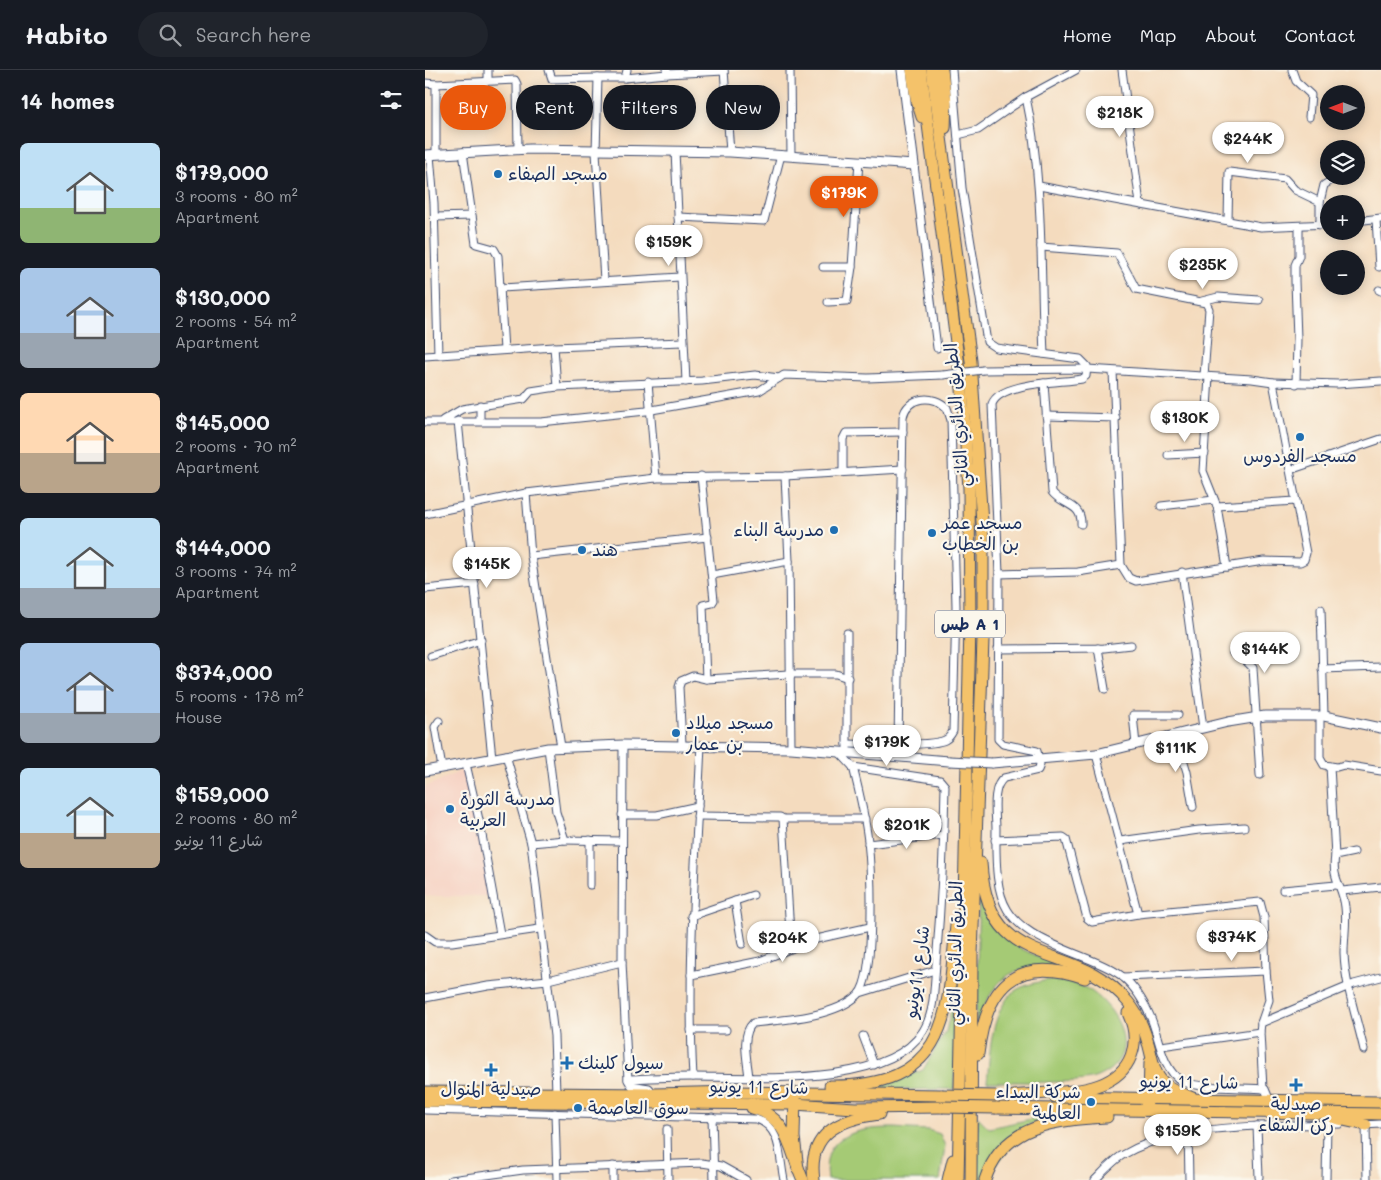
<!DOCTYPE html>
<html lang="en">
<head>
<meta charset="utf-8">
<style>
	body { margin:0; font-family:Mali,"Playpen Sans Arabic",sans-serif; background:#20242c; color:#f1f3f6; height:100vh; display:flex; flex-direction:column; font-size:19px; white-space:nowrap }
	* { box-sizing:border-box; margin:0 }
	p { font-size:16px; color:#9ea1a6 }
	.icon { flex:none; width:28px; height:28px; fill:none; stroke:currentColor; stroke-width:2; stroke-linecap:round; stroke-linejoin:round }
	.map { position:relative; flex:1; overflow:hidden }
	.details { display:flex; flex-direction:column; background:#171b24; width:425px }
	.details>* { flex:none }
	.hud { position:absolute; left:15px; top:15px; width:475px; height:45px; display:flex; gap:10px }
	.needle { width:32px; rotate:270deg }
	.tools { position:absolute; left:895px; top:15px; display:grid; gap:10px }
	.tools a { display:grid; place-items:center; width:45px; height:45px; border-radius:50%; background:#171b24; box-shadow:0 2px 12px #0003; font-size:25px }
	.price { position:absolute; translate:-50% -42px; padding:0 11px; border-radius:18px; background:#fff; color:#222; font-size:16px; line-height:32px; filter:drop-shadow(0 1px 2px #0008) }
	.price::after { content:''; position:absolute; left:50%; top:30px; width:15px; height:11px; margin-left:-8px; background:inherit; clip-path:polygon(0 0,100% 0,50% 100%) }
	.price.on { background:#ea580c; color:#fff }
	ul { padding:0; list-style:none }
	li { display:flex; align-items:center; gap:15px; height:125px; padding:0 20px }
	li span { display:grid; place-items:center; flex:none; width:140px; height:100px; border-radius:8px; color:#555 }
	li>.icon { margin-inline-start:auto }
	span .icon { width:60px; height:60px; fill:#fffc; stroke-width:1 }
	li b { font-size:21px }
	h2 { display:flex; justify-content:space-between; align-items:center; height:60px; padding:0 20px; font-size:21px }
	.tag { padding:0 18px; border-radius:22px; background:#171b24; box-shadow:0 2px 12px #0003; font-size:18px; line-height:45px }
	.tag.on { background:#ea580c; color:#fff }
	header { display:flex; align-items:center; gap:30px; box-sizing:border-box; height:70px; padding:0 25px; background:#171b24; border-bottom:1px solid #363941 }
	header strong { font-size:24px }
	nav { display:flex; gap:28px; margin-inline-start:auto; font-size:18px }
	.search { width:350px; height:45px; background:#20242c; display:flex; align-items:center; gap:12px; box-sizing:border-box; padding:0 18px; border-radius:28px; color:#9ea1a6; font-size:19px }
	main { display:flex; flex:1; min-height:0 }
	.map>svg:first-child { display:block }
</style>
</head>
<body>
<header>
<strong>Habito</strong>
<div class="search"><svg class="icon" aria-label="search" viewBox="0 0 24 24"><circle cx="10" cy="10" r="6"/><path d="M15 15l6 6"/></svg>Search here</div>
<nav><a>Home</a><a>Map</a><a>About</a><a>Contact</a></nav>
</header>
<main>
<section class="details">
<h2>14 homes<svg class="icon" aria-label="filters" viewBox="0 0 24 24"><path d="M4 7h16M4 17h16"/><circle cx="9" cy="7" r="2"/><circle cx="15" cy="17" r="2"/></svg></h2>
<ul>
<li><span style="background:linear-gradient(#bfe0f5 65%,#8fb573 0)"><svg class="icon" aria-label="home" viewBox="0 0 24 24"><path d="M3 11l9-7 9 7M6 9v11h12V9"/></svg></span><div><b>$179,000</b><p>3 rooms · 80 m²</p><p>Apartment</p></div></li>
<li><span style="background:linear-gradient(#a9c7e8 65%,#9aa5b1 0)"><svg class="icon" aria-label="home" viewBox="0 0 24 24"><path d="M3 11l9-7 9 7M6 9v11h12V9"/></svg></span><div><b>$130,000</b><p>2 rooms · 54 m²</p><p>Apartment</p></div></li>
<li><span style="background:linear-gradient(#ffd9b3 60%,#b9a48a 0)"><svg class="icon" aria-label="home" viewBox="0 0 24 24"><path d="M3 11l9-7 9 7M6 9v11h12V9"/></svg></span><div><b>$145,000</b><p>2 rooms · 70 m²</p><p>Apartment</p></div></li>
<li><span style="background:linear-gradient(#bfe0f5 70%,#9aa5b1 0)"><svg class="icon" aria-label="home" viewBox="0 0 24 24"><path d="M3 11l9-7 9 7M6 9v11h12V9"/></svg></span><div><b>$144,000</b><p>3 rooms · 74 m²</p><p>Apartment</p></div></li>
<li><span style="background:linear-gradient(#a9c7e8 70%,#9aa5b1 0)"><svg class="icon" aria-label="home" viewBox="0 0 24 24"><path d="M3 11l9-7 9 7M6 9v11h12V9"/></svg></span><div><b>$374,000</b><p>5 rooms · 178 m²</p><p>House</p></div></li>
<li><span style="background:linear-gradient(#bfe0f5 65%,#b9a48a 0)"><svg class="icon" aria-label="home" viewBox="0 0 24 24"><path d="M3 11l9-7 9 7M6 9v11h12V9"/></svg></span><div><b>$159,000</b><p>2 rooms · 80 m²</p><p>شارع 11 يونيو</p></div></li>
</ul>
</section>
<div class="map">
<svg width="956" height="1110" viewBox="0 0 956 1110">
	<rect width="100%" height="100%" fill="#fbf7ec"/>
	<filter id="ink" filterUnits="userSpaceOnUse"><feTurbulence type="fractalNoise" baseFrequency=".02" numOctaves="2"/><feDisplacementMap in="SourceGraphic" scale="10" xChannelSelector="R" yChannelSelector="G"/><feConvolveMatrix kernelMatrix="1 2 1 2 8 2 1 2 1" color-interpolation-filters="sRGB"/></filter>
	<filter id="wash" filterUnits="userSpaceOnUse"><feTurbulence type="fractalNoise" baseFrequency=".0096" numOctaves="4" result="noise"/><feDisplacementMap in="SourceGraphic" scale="20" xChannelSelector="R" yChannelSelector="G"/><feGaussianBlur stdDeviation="1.12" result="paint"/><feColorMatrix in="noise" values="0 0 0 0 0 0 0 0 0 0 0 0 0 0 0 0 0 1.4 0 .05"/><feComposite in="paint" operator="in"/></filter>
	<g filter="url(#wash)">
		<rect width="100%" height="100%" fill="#f4dbbe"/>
		<polygon fill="#f6d2c3" points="38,700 55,763 64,826 0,826 0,717"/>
		<g fill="#a5ca74" stroke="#607c69">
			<path d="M 554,814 C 556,825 558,838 563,848 C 582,881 624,890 656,901 C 593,897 577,890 551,955 Z"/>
			<path d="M 622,910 C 637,911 654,913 666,921 C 697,943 717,988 672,1007 C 655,1015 585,1011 562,1012 C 565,984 565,950 584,926 C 592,916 610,913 622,910 Z"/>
			<polygon points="528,932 531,940 529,1019 444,1020 498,1000 521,961"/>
			<polygon points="625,1045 626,1048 603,1055 559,1110 552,1110 553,1047 564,1058"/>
			<path d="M 468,1058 L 503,1060 L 515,1064 L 520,1076 L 515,1110 L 402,1110 C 395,1064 433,1058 468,1058 Z"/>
		</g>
	</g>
	<g filter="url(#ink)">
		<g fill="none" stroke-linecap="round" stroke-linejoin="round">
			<defs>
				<g id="minor">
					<polyline points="124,0 127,9 173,8"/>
					<polyline points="242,0 242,4 299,1"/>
					<polyline points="299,0 305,82"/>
					<polyline points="365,0 366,86"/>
					<path d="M 527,0 L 537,118 L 562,272 L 571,278 L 655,289 L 662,296 L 661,306 L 657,309 C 635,313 575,312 567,334 L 574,504 L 573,669 L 578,674 L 612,681 L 615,695 L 613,700 L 579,708 C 566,717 571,745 571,759 C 570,838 576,854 651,884 C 666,890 686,897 698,907 C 710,917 720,934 726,948 C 734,967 737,1000 757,1011 C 770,1019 822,1017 840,1019 L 845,1031"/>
					<polyline points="697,0 715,134"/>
					<polyline points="867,0 871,11 886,25 884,47"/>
					<polyline points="200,8 242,4"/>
					<polyline points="63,10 63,0"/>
					<polyline points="0,13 11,14 11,84"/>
					<polyline points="11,14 90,10 92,14 93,80"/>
					<path d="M 601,27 C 619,111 615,198 619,284"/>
					<polyline points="533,65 553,60 601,27 651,0"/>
					<polyline points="250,81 261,312"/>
					<polyline points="38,82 51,174 69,179 73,186 79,280"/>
					<polyline points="5,85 9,133 13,285"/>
					<polyline points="489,95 512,278"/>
					<polyline points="614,116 836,157 904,154"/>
					<polyline points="10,147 47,146"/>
					<polyline points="253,147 339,151 356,85"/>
					<polyline points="951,149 954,197"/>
					<polyline points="803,151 804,102 860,109 870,120 895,132"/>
					<polyline points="931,151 956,148"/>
					<polyline points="895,155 895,132 899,115 912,107 919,106"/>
					<polyline points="616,177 692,183 711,219 781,233 784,239 779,306"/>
					<polyline points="398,197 427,197 434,91"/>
					<polyline points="179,210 171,82 173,8 200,8 202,0"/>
					<polyline points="76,218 255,207"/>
					<polyline points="954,220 956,221"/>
					<polyline points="777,231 793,227 834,230"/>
					<polyline points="403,232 422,231 427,197"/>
					<polyline points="129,277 257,272"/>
					<polyline points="0,286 129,277 132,317"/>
					<polyline points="558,300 662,299 827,309 848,312 881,483 879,490 875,492 839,491 711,511 704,508 696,495 688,301"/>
					<polyline points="784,307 778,401 792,436 802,497"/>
					<polyline points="223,312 231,408 360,406 478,399"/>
					<polyline points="848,312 913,314 956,311"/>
					<path d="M 619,313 L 627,422 C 636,435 657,433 656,454"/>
					<polyline points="871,314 872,269 870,211 870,195 874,186 874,157"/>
					<polyline points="55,335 55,351"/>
					<polyline points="621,346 691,348"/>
					<polyline points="18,350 37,339 99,329 106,321 132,317 277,311 330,305 354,308"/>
					<polyline points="33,351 67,688"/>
					<polyline points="0,352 116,352 221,341 334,321 359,305 443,308 518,305"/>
					<polyline points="743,385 780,383"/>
					<polyline points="865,400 956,369"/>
					<polyline points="418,402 418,369 421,363 478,362"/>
					<polyline points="360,406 364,491 366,678"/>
					<polyline points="101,423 106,486 136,677"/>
					<polyline points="736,436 789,430"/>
					<polyline points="792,436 871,431"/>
					<polyline points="0,444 101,423 231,408"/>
					<polyline points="106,486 283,467"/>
					<polyline points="757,502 778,658"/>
					<polyline points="574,504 653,502 696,495"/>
					<polyline points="287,505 364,491"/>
					<polyline points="0,519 50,514"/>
					<polyline points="896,539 899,646"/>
					<polyline points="673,578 680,619"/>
					<polyline points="573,579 679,578 706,575"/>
					<polyline points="808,583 819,589 828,598 835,705"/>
					<polyline points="6,586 56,570"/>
					<polyline points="897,599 956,597"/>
					<polyline points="281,609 364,604 411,604 423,608"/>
					<polyline points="895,646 895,688 899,695 912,697 919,695 956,701"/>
					<polyline points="14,651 10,657 17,698"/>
					<polyline points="751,665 762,702 768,737"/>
					<polyline points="257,674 254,617 256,611 268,606 281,609 278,535 287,533 289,530 276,406"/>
					<path d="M 422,674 C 442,674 506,677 520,670 C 524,668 526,665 528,661 L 531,536 L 526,350 L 522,338 C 509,324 482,326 478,347 L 473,674"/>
					<polyline points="198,675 197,892 203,1010 206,1015 224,1018 229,1024"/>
					<polyline points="711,675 708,645 753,645"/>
					<polyline points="123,678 131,742 140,770 196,771"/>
					<polyline points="422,678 422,563"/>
					<polyline points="671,684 713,844"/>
					<polyline points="81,685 106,773 129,966 131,1023"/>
					<polyline points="41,694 55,754 75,864"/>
					<polyline points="905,696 910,786"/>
					<polyline points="197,745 232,745 273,736"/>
					<polyline points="272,746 355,747 358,749 366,879"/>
					<polyline points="358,749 440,749"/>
					<polyline points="165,770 165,815"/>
					<polyline points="570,770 638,767 641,769 662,848 667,852 713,844 835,832 839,847 841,901"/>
					<polyline points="695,771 774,760 819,757"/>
					<polyline points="106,773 140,770"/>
					<polyline points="443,774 518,765"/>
					<path d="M 929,782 L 910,786 C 906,808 918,817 920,837 C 922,852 919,867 919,883 C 920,915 932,949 939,980"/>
					<polyline points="858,820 911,815"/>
					<polyline points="917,821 956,817"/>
					<polyline points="310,831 317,874"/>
					<polyline points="266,846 328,825"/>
					<polyline points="0,865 10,872 27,872 114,859"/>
					<polyline points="266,905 335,891 387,870 445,857"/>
					<polyline points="698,907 841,901 844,930 836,953 835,962 838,1019"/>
					<polyline points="435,923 510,900"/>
					<polyline points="0,928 63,916 123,910 197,892"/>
					<polyline points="836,953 929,914 956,907"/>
					<polyline points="266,960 301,960"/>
					<polyline points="438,966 449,995"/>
					<polyline points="736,976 835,962"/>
					<path d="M 268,1007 C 262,896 271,786 276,675"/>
					<path d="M 324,1008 C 323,993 315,965 328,953 C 359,950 410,947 433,925 C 451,907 446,798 443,771 C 440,746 434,721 428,697"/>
					<path d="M 203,1009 C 225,1008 246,1007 268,1007 C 327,1007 463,1018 498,961 C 510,942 509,915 511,894 C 516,835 519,775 520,716 L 515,710 L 428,697 L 415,683"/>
					<path d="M 0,1040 L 331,1049 C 357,1057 354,1087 359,1110"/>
					<polyline points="130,1043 132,1110"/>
					<polyline points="287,1047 289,1110"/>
					<polyline points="938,1055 956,1054"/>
					<polyline points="941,1055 942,1110"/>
					<polyline points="242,1059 243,1110"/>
					<polyline points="763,1061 764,1110"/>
					<polyline points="188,1096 188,1110"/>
					<polyline points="834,1107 832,1056 915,1054"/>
					<polyline points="26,1110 98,1100 277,1093 296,1096 321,1110"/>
					<path d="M 670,1110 C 678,1102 687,1092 696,1086 C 738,1061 785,1059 832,1056"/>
					<polyline points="901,1110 902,1053"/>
				</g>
				<g id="tertiary">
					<polyline points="0,85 105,79 305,82 489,95 477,0"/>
					<polyline points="567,693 671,684 803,652 840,646 899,646 956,658"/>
					<polyline points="0,701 123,678 198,675 366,678 524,691"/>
				</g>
				<g id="trunk">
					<polyline points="487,0 491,28 497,47"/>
					<polyline points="496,0 537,319 544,418 545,554 533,1110"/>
					<polyline points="507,0 546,291 558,467 558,569 547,886 546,1110"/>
					<polyline points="517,0 521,32 520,58"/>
					<path d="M 556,793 C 563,907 650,867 703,932 C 713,944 719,958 723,973 C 727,985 728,1003 738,1012 C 746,1020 758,1024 768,1028"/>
					<path d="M 553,984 C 561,917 590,884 660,908"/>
					<path d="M 405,1016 C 521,1017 523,949 531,855"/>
					<polyline points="0,1022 229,1024 311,1022 517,1025"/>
					<polyline points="370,1026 369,1067 373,1099"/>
					<path d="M 589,1026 C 616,1022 649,1024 674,1015 C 707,1003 717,973 703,943"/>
					<polyline points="630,1027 956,1032"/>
					<polyline points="0,1031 369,1034 430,1038 517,1037"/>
					<polyline points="721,1035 724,1028 725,992"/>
					<path d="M 327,1038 C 364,1047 364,1079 378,1110"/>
					<polyline points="571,1038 956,1044"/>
					<polyline points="909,1048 941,1055"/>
					<path d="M 389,1110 C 382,1064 414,1049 454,1044"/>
					<polyline points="523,1110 528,1090"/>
					<path d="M 560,1110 C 578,1053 633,1050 682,1047"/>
				</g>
			</defs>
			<use href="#minor" stroke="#3c496c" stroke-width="9"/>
			<use href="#tertiary" stroke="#3c496c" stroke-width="11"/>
			<use href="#trunk" stroke="#3c496c" stroke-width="13"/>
			<use href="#minor" stroke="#fff" stroke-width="7"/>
			<use href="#tertiary" stroke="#fff" stroke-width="9"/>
			<use href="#trunk" stroke="#f4c26a" stroke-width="11"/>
			<defs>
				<polyline id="minor-bridge" points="518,305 558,300"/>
				<polyline id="tertiary-bridge" points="524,691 567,693"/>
				<g id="trunk-bridge">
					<polyline points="517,1025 571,1026"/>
					<polyline points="517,1037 571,1038"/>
				</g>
			</defs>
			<use href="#minor-bridge" stroke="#3c496c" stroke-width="9" stroke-linecap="butt"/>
			<use href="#tertiary-bridge" stroke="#3c496c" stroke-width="11" stroke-linecap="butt"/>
			<use href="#trunk-bridge" stroke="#3c496c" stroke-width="13" stroke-linecap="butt"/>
			<use href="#minor-bridge" stroke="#fff" stroke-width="7"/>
			<use href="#tertiary-bridge" stroke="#fff" stroke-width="9"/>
			<use href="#trunk-bridge" stroke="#f4c26a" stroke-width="11"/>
		</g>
	</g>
	<g fill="#1f6fb2" stroke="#fbf7ec" stroke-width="2">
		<circle cx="73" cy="104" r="5"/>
		<circle cx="875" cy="367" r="5"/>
		<circle cx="409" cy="460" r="5"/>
		<circle cx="507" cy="463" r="5"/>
		<circle cx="157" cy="480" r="5"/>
		<circle cx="251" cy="663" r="5"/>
		<circle cx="25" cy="739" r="5"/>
		<path d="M139.5 985.5h5v5h5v5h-5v5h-5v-5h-5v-5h5z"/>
		<path d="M63.5 992.5h5v5h5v5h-5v5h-5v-5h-5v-5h5z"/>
		<path d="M868.5 1007.5h5v5h5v5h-5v5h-5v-5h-5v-5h5z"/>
		<circle cx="666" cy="1032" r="5"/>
		<circle cx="153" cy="1038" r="5"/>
	</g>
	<g text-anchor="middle" stroke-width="4.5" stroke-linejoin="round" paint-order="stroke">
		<rect fill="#fbf7ec" stroke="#5e6b89" stroke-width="1" x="510" y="540.5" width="70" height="27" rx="4"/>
		<g font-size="16" font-weight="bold" fill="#1b2f5e">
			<text x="545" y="560">طس A 1</text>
		</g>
		<g font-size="18" fill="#1b2f5e" stroke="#fbf7ec" text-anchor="start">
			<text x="83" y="110">مسجد الصفاء</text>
			<text x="875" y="392" text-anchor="middle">مسجد الفردوس</text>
			<text x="517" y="459">مسجد عمر<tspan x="517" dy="21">بن الخطاب</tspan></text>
			<text x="399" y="466" text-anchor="end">مدرسة البناء</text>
			<text x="167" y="486">هند</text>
			<text x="261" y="659">مسجد ميلاد<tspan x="261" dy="21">بن عمار</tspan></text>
			<text x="35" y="735">مدرسة الثورة<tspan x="35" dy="21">العربية</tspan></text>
			<text x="153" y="999">سيول كلينك</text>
			<text x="66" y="1025" text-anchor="middle">صيدلية المنوال</text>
			<text x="656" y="1028" text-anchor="end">شركة البيداء<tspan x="656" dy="21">العالمية</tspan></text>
			<text x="871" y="1040" text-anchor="middle">صيدلية<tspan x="871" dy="21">ركن الشفاء</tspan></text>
			<text x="163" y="1044">سوق العاصمة</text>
		</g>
		<g font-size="18" fill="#1b2f5e" stroke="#fbf7ec">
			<text transform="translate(532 345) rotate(-95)" y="6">الطريق الدائري الثاني</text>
			<text transform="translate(530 883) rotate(-89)" y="6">الطريق الدائري الثاني</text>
			<text transform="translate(492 902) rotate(-82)" y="6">شارع 11يونيو</text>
			<text transform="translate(764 1012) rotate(1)" y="6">شارع 11 يونيو</text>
			<text transform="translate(334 1017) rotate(1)" y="6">شارع 11 يونيو</text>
		</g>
	</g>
</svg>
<div class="tools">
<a><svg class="needle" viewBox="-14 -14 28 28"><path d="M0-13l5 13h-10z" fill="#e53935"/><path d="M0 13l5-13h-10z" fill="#9ea1a6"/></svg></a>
<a><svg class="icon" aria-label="layers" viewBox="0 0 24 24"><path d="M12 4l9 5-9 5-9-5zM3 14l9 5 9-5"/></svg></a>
<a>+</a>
<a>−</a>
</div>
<b class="price" style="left:695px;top:68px">$218K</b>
<b class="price" style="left:823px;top:94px">$244K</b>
<b class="price on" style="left:419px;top:148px">$179K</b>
<b class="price" style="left:244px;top:197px">$159K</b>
<b class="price" style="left:778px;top:220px">$235K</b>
<b class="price" style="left:760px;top:373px">$130K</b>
<b class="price" style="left:62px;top:519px">$145K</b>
<b class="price" style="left:840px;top:604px">$144K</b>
<b class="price" style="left:462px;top:697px">$179K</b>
<b class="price" style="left:751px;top:703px">$111K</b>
<b class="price" style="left:482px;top:780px">$201K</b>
<b class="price" style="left:807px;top:892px">$374K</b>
<b class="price" style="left:358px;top:893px">$204K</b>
<b class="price" style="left:753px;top:1086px">$159K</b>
<div class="hud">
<a class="tag on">Buy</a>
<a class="tag">Rent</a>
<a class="tag">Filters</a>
<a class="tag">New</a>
</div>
</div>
</main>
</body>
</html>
